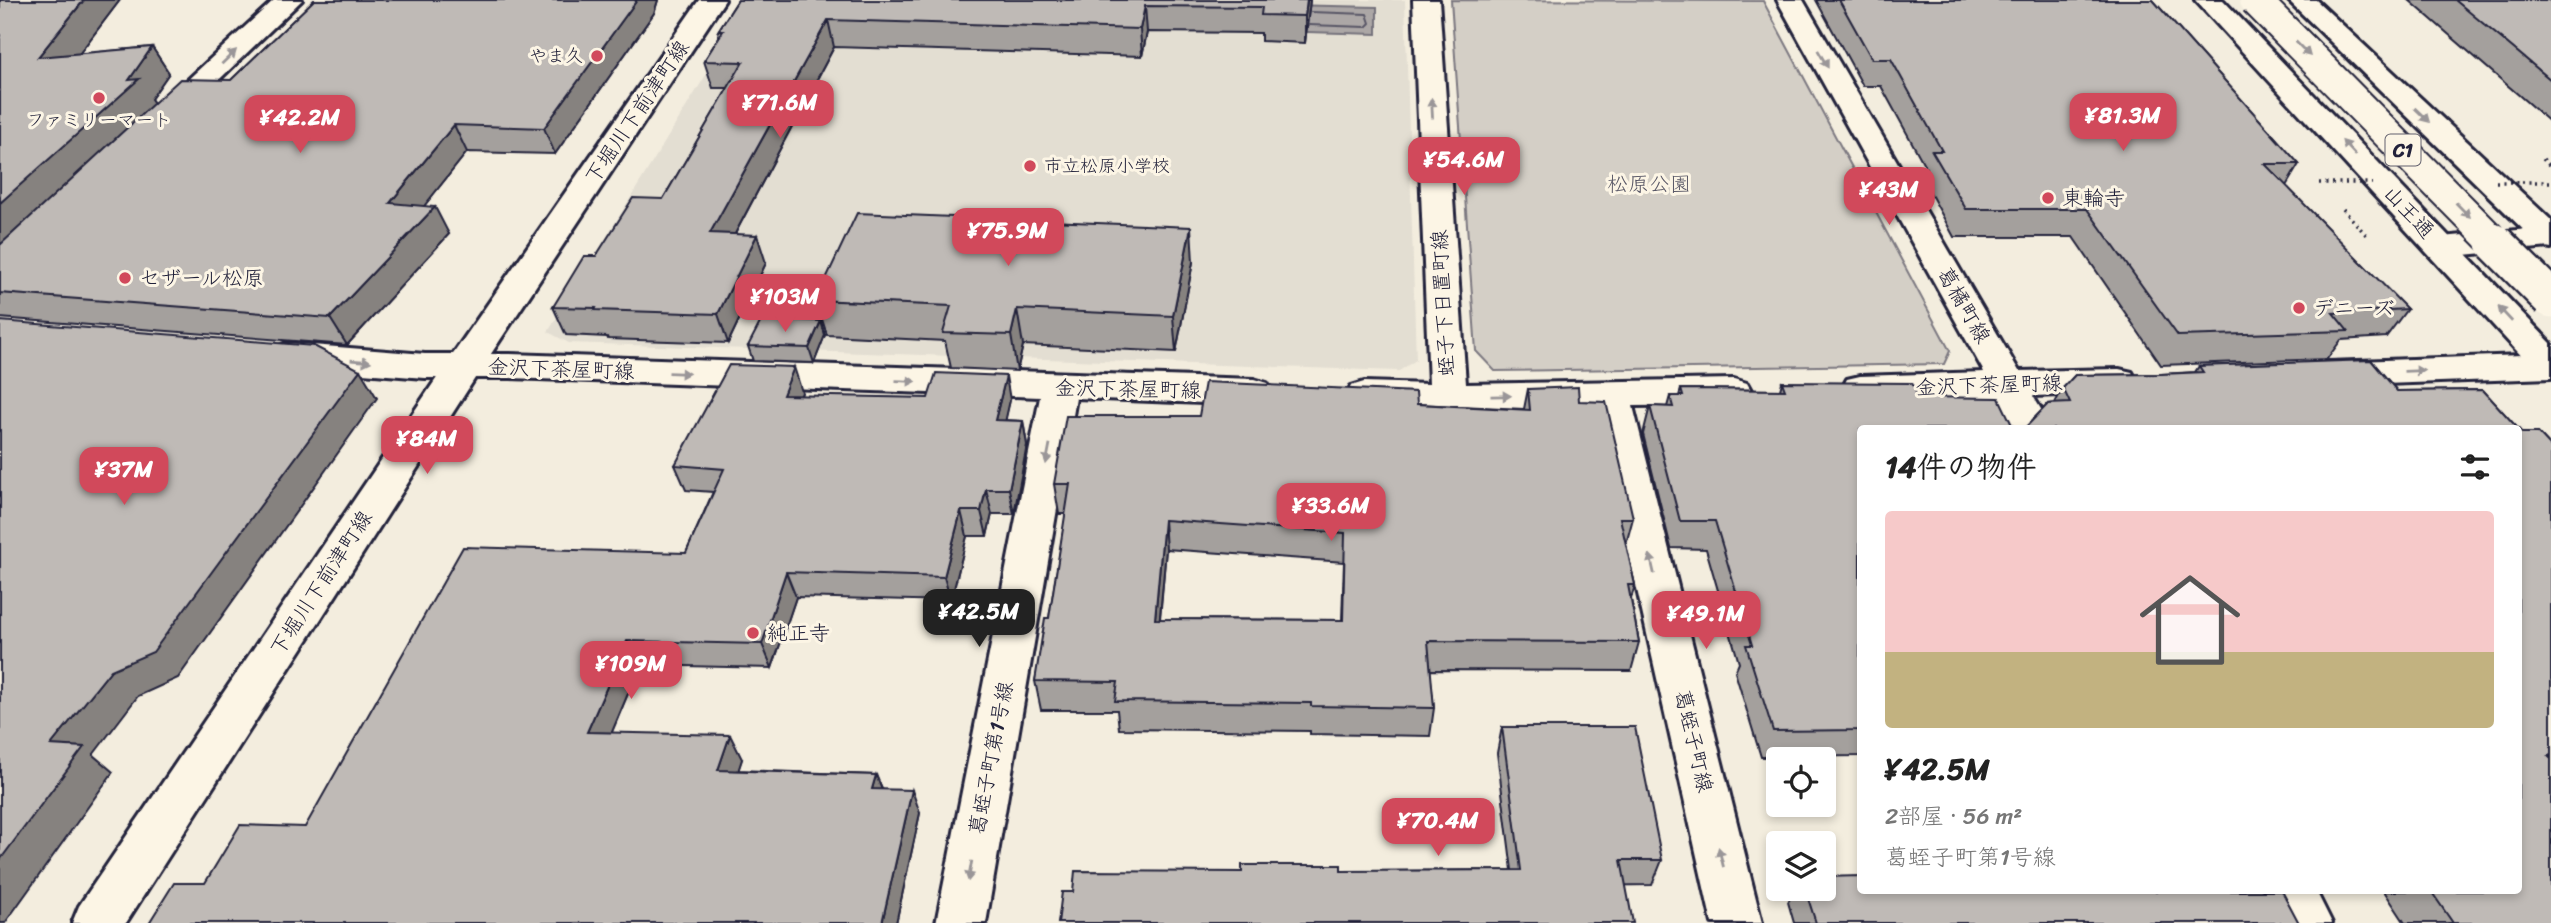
<!DOCTYPE html>
<html lang="ja">
<head>
<meta charset="utf-8">
<style>
	body { margin:0; font-family:Sriracha,"Klee One",sans-serif; background:#f6f6f6; color:#222; height:100vh; display:flex; flex-direction:column; font-size:26px; white-space:nowrap }
	* { box-sizing:border-box; margin:0 }
	p { font-size:23px; color:#767676 }
	.icon { flex:none; width:38px; height:38px; fill:none; stroke:currentColor; stroke-width:2; stroke-linecap:round; stroke-linejoin:round }
	.map { position:relative; flex:1; overflow:hidden }
	.drawer { position:absolute; left:1857px; top:425px; width:665px; height:469px; display:flex; flex-direction:column; background:#fff; border-radius:7px; box-shadow:0 4px 10px #0003 }
	.drawer>* { flex:none }
	.fabs { position:absolute; left:1766px; top:747px; display:grid; gap:14px }
	.fabs a { display:grid; place-items:center; width:70px; height:70px; border-radius:7px; background:#fff; box-shadow:0 4px 10px #0003; font-size:35px }
	.price { position:absolute; translate:-50% -60px; padding:0 16px; border-radius:14px; background:#d1495b; color:#fff; font-size:23px; line-height:46px; filter:drop-shadow(0 2px 4px #0008) }
	.price::after { content:''; position:absolute; left:50%; top:42px; width:21px; height:16px; margin-left:-10px; background:inherit; clip-path:polygon(0 0,100% 0,50% 100%) }
	.price.on { background:#222; color:#fff }
	ul { padding:0; list-style:none }
	li { display:grid; align-content:center; gap:14px; height:371px; padding:0 28px }
	li span { display:grid; place-items:center; height:217px; border-radius:7px; color:#555 }
	li>.icon { margin-inline-start:auto }
	span .icon { width:126px; height:126px; fill:#fffc; stroke-width:1 }
	li b { font-size:30px }
	h2 { display:flex; justify-content:space-between; align-items:center; height:84px; padding:0 28px; font-size:30px }
	.map>svg:first-child { display:block }
</style>
</head>
<body>
<div class="map">
<svg width="2551" height="923" viewBox="0 0 2551 923">
	<rect width="100%" height="100%" fill="#f3edde"/>
	<filter id="ink" filterUnits="userSpaceOnUse"><feTurbulence type="fractalNoise" baseFrequency=".0143" numOctaves="2"/><feDisplacementMap in="SourceGraphic" scale="14" xChannelSelector="R" yChannelSelector="G"/><feConvolveMatrix kernelMatrix="1 2 1 2 8 2 1 2 1" color-interpolation-filters="sRGB"/></filter>
	<g filter="url(#ink)">
		<polygon fill="#e3ded2" points="752,0 1405,0 1416,360 1399,371 569,343 548,332"/>
		<polygon fill="#d4cfc6" stroke="#7b7880" stroke-width="2" points="1451,0 1763,1 1950,351 1944,364 1495,371 1476,351"/>
		<polygon fill="#aca7a6" stroke="#75727b" stroke-width="2" points="1241,4 1377,7 1377,34 1238,30"/>
		<g fill="none" stroke-linecap="round" stroke-linejoin="round">
			<polyline stroke="#595766" stroke-width="2" points="1309,25 1366,27 1370,23 1367,14 1311,12"/>
			<defs>
				<g id="street">
					<polygon points="274,0 302,0 175,122 165,125 155,122 150,116 155,110"/>
					<polygon points="1413,0 1439,0 1466,384 1734,379 1747,383 1752,392 1747,401 1734,405 1633,406 1762,923 1712,923 1596,407 1448,410 1364,408 1351,404 1346,395 1351,386 1364,382 1429,384"/>
					<polygon points="1777,0 1803,0 2019,371 2119,369 2132,372 2137,381 2132,390 2119,393 2033,396 2053,429 2015,429 1997,397 1860,400 1847,397 1842,388 1847,379 1860,376 1984,372"/>
					<polygon points="287,343 425,354 510,354 1254,379 1267,383 1272,392 1267,401 1254,405 1076,398 986,923 936,923 1040,397 510,378 425,378 287,367 274,363 269,355 274,347"/>
					<polygon points="2551,354 2551,378 2329,386 2316,383 2311,374 2316,365 2329,362"/>
					<polygon points="2264,891 2316,891 2332,923 2280,923"/>
				</g>
				<g id="secondary">
					<polygon points="699,0 725,0 477,375 126,923 72,923 79,906 451,357"/>
					<polygon points="2551,227 2551,247 2442,257 2430,254 2426,247 2430,240 2442,237"/>
				</g>
				<g id="primary">
					<polygon points="2195,0 2223,0 2551,343 2551,377 2538,374"/>
					<polygon points="2288,0 2316,0 2551,220 2551,248 2539,245"/>
				</g>
			</defs>
			<use href="#street" stroke="#22223b" stroke-width="6"/>
			<use href="#secondary" stroke="#22223b" stroke-width="6"/>
			<use href="#primary" stroke="#22223b" stroke-width="6"/>
			<g stroke="#22223b" stroke-width="3.5" stroke-dasharray="2 4.5" stroke-linecap="butt">
				<polyline points="2543,159 2551,167"/>
				<polyline points="2343,209 2368,237"/>
			</g>
			<use href="#street" fill="#fcf5e5" fill-rule="evenodd"/>
			<use href="#secondary" fill="#fcf5e5" fill-rule="evenodd"/>
			<use href="#primary" fill="#fcf5e5" fill-rule="evenodd"/>
			<defs>
				<polyline id="highway-bridge-far1" points="2255,0 2497,245"/>
				<polyline id="highway-bridge" points="2495,243 2551,299"/>
			</defs>
			<use href="#highway-bridge-far1" stroke="#22223b" stroke-width="34" stroke-linecap="butt"/>
			<use href="#highway-bridge" stroke="#22223b" stroke-width="42" stroke-linecap="butt"/>
			<g stroke="#22223b" stroke-width="3.5" stroke-dasharray="2 4.5" stroke-linecap="butt">
				<polyline points="2496,182 2551,182"/>
				<polyline points="2319,183 2372,183"/>
			</g>
			<use href="#highway-bridge-far1" stroke="#fcf5e5" stroke-width="30"/>
			<use href="#highway-bridge" stroke="#fcf5e5" stroke-width="37"/>
		</g>
		<g fill="#a4a09d" stroke="#22223b" stroke-width="2" fill-rule="evenodd">
			<polygon points="0,0 120,0 79,54 152,47 169,73 151,99 154,103 231,80 314,0 658,0 654,13 555,154 467,152 424,206 449,234 347,345 0,318"/>
			<polygon points="738,0 1310,0 1305,43 1261,41 1261,33 1147,32 1142,56 834,47 735,234 766,263 728,343 608,339 607,337 566,335 553,307 596,256 663,199 728,88 713,88 704,61 719,37 718,31"/>
			<polygon points="1816,0 2153,0 2299,164 2286,186 2407,309 2386,337 2341,340 2327,359 2161,365 2073,237 1954,237 1922,178 1926,168 1881,86 1863,86"/>
			<polygon points="2409,0 2551,0 2551,123"/>
			<polygon points="1193,262 1176,352 1023,345 1017,371 951,368 945,341 827,335 816,300"/>
			<polygon points="825,335 814,363 753,361 748,346"/>
			<polygon points="2371,360 2397,391 2483,390 2522,433 2538,433 2551,447 2551,923 2405,923 2384,891 2518,891 2518,429 2024,429 2048,404 2055,403 2063,388 2075,375 2161,374 2195,372 2199,366"/>
			<polygon points="1782,382 1860,429 1860,756 1761,757 1735,672 1739,663 1706,549 1671,548 1643,434 1650,406 1667,407 1670,396 1679,396 1681,389 1780,390"/>
			<path d="M 1528,389 L 1579,401 L 1633,518 L 1626,544 L 1635,585 L 1631,599 L 1639,642 L 1631,671 L 1430,670 L 1434,708 L 1430,736 L 1310,734 L 1310,731 L 1119,729 L 1117,710 L 1041,710 L 1035,681 L 1049,618 L 1066,514 L 1059,514 L 1054,484 L 1199,416 L 1417,404 L 1524,409 ZM 1166,549 L 1344,562 L 1342,620 L 1160,619 Z"/>
			<polygon points="802,392 801,396 1010,400 1005,420 1023,421 1027,445 1014,514 992,514 987,536 967,536 951,601 796,597 772,668 640,665 611,733 742,759 738,770 876,775 882,789 920,813 896,923 149,923 205,883 305,827 686,553 713,492 686,490 675,465"/>
			<polygon points="1502,727 1662,860 1652,885 1073,892 1242,872 1512,870 1497,753"/>
			<polygon points="1795,889 1824,889 2299,923 1794,923 1788,902"/>
		</g>
		<g fill="#86827f" stroke="#22223b" stroke-width="2">
			<polygon points="84,0 120,0 57,83 38,57"/>
			<polygon points="637,0 658,0 654,13 555,154 544,128"/>
			<polygon points="1307,0 1310,0 1305,43 1305,16"/>
			<polygon points="1145,6 1147,32 1142,56 1140,29"/>
			<polygon points="828,20 834,47 720,262 710,233"/>
			<polygon points="152,47 169,73 151,99 156,106 0,249 0,203 129,80"/>
			<polygon points="454,125 467,152 405,230 390,203"/>
			<polygon points="435,207 449,234 347,345 330,318"/>
			<polygon points="1191,227 1193,262 1176,352 1173,316"/>
			<polygon points="757,235 766,263 728,343 718,314"/>
			<polygon points="1017,309 1023,345 1017,371 1011,335"/>
			<polygon points="821,321 825,335 814,363 809,348"/>
			<polygon points="794,367 802,392 791,420 783,395"/>
			<polygon points="360,370 377,398 178,678 138,696 93,755 113,772 5,923 0,923 0,860 51,745 111,670"/>
			<polygon points="1006,376 1010,400 1000,445 995,420"/>
			<polygon points="1023,421 1027,445 1014,514 1009,489"/>
			<polygon points="986,489 992,514 987,536 981,511"/>
			<polygon points="961,511 967,536 951,601 944,577"/>
			<polygon points="1164,520 1166,549 1157,648 1155,619"/>
			<polygon points="786,572 796,597 772,668 762,644"/>
			<polygon points="627,641 640,665 602,756 587,732"/>
			<polygon points="730,735 742,759 731,793 718,770"/>
			<polygon points="876,775 885,798 872,789"/>
			<polygon points="912,790 920,813 896,923 882,923"/>
		</g>
		<g fill="#bfbab6" stroke="#22223b" stroke-width="2" fill-rule="evenodd">
			<polygon points="0,0 84,0 38,57 152,47 129,80 139,79 0,203"/>
			<polygon points="314,0 637,0 544,128 454,125 390,203 435,207 330,318 0,293 0,245 180,79 231,80"/>
			<polygon points="738,0 1307,0 1305,16 1261,15 1262,7 1145,6 1140,29 828,20 710,233 757,235 718,314 595,310 596,308 553,307 584,256 596,256 633,198 663,199 743,62 704,61 723,31 718,31"/>
			<polygon points="1839,0 2153,0 2299,164 2265,164 2407,309 2333,313 2348,331 2178,336 2087,209 1966,209 1932,151 1942,151 1891,59 1872,59"/>
			<polygon points="2455,0 2551,0 2551,80"/>
			<polygon points="857,213 1191,227 1173,316 1017,309 1011,335 943,333 951,306 816,300"/>
			<polygon points="762,319 821,321 809,348 748,346"/>
			<polygon points="0,321 314,346 360,370 153,652 111,670 51,745 84,747 0,860"/>
			<polygon points="2371,360 2397,391 2483,390 2522,433 2538,433 2551,447 2551,755 2548,756 2551,759 2551,923 2453,923 2431,891 2518,891 2518,429 2024,429 2048,404 2070,403 2063,388 2075,375 2161,374 2203,372 2199,366"/>
			<polygon points="729,365 794,367 783,395 928,398 936,373 1006,376 995,420 1023,421 1009,489 986,489 981,511 961,511 944,577 786,572 762,644 627,641 587,732 730,735 718,770 876,775 872,789 912,790 882,923 149,923 174,883 205,883 240,825 305,827 463,547 686,553 724,469 675,465"/>
			<path d="M 1205,382 L 1416,392 L 1417,404 L 1530,410 L 1528,389 L 1578,387 L 1579,401 L 1606,402 L 1633,518 L 1620,518 L 1635,585 L 1628,585 L 1639,642 L 1428,641 L 1434,708 L 1311,706 L 1311,703 L 1115,701 L 1118,682 L 1035,681 L 1045,618 L 1049,618 L 1070,484 L 1054,484 L 1066,416 L 1199,416 ZM 1164,520 L 1345,533 L 1343,620 L 1155,619 Z"/>
			<polygon points="1782,382 1912,383 1918,397 1999,398 2014,429 1860,429 1860,730 1773,731 1746,645 1752,645 1715,521 1680,521 1650,406 1673,407 1670,396 1683,396 1681,389 1785,390"/>
			<polygon points="1502,727 1635,727 1662,860 1621,860 1633,923 1058,923 1062,892 1073,892 1075,871 1242,872 1242,865 1341,865 1341,871 1521,870"/>
			<polygon points="1860,876 1860,891 2282,891 2299,923 1816,923 1805,889 1824,889 1824,877"/>
		</g>
		<defs><path id="oneway-solid" d="M-6-.8H1V-3.2L6.5 0L1 3.2V.8H-6Z" transform="scale(1.75)"/></defs>
		<g fill="#9a9698">
			<use href="#oneway-solid" transform="translate(2303 49) rotate(45)"/>
			<use href="#oneway-solid" transform="translate(229 57) rotate(-44)"/>
			<use href="#oneway-solid" transform="translate(1823 59) rotate(60)"/>
			<use href="#oneway-solid" transform="translate(1432 108) rotate(-93)"/>
			<use href="#oneway-solid" transform="translate(2422 115) rotate(44)"/>
			<use href="#oneway-solid" transform="translate(2349 148) rotate(-133)"/>
			<use href="#oneway-solid" transform="translate(2463 210) rotate(45)"/>
			<use href="#oneway-solid" transform="translate(2505 314) rotate(-133)"/>
			<use href="#oneway-solid" transform="translate(361 361) rotate(5)"/>
			<use href="#oneway-solid" transform="translate(2414 371) rotate(-2)"/>
			<use href="#oneway-solid" transform="translate(679 373) rotate(2)"/>
			<use href="#oneway-solid" transform="translate(906 381) rotate(2)"/>
			<use href="#oneway-solid" transform="translate(1501 396) rotate(-1)"/>
			<use href="#oneway-solid" transform="translate(1048 454) rotate(101)"/>
			<use href="#oneway-solid" transform="translate(1652 564) rotate(-103)"/>
			<use href="#oneway-solid" transform="translate(1721 857) rotate(-104)"/>
			<use href="#oneway-solid" transform="translate(970 871) rotate(100)"/>
		</g>
	</g>
	<g fill="#d1495b" stroke="#fcf5e5" stroke-width="2.5">
		<circle cx="597" cy="56" r="7"/>
		<circle cx="99" cy="98" r="7"/>
		<circle cx="1030" cy="166" r="7"/>
		<circle cx="2048" cy="198" r="7"/>
		<circle cx="125" cy="278" r="7"/>
		<circle cx="2299" cy="308" r="7"/>
		<circle cx="753" cy="633" r="7"/>
	</g>
	<g text-anchor="middle" stroke-width="6" stroke-linejoin="round" paint-order="stroke">
		<g font-size="18" fill="#22223b" stroke="#fcf5e5" text-anchor="end">
			<text x="583" y="62">やま久</text>
			<text x="99" y="126" text-anchor="middle">ファミリーマート</text>
			<text x="1044" y="172" text-anchor="start">市立松原小学校</text>
		</g>
		<rect fill="#fcf5e5" stroke="#63616e" stroke-width="2" x="2385.5" y="134.5" width="35" height="31" rx="5"/>
		<g font-size="19" font-weight="bold" fill="#22223b">
			<text x="2403" y="157">C1</text>
		</g>
		<g font-size="21" fill="#22223b" stroke="#fcf5e5">
			<text transform="translate(637 112) rotate(-56)" y="7">下堀川下前津町線</text>
			<text transform="translate(2409 212) rotate(47)" y="7">山王通</text>
			<text transform="translate(1443 303) rotate(-93)" y="7">蛭子下日置町線</text>
			<text transform="translate(1964 305) rotate(60)" y="7">葛橘町線</text>
			<text transform="translate(561 369) rotate(2)" y="7">金沢下茶屋町線</text>
			<text transform="translate(1989 385) rotate(-2)" y="7">金沢下茶屋町線</text>
			<text transform="translate(1128 389) rotate(1)" y="7">金沢下茶屋町線</text>
			<text transform="translate(321 583) rotate(-57)" y="7">下堀川下前津町線</text>
			<text transform="translate(1694 741) rotate(77)" y="7">葛蛭子町線</text>
			<text transform="translate(991 758) rotate(-79)" y="7">葛蛭子町第1号線</text>
		</g>
		<g font-size="21" fill="#575665" stroke="#fcf5e5">
			<text x="1649" y="191">松原公園</text>
		</g>
		<g font-size="21" fill="#22223b" stroke="#fcf5e5" text-anchor="start">
			<text x="2062" y="205">東輪寺</text>
			<text x="139" y="285">セザール松原</text>
			<text x="2313" y="315">デニーズ</text>
			<text x="767" y="640">純正寺</text>
		</g>
	</g>
</svg>
<div class="fabs">
<a><svg class="icon" aria-label="locate" viewBox="0 0 24 24"><circle cx="12" cy="12" r="6"/><path d="M12 2v4M12 18v4M2 12h4M18 12h4"/></svg></a>
<a><svg class="icon" aria-label="layers" viewBox="0 0 24 24"><path d="M12 4l9 5-9 5-9-5zM3 14l9 5 9-5"/></svg></a>
</div>
<b class="price" style="left:780px;top:140px">¥71.6M</b>
<b class="price" style="left:2123px;top:153px">¥81.3M</b>
<b class="price" style="left:300px;top:155px">¥42.2M</b>
<b class="price" style="left:1464px;top:197px">¥54.6M</b>
<b class="price" style="left:1889px;top:227px">¥43M</b>
<b class="price" style="left:1008px;top:268px">¥75.9M</b>
<b class="price" style="left:785px;top:334px">¥103M</b>
<b class="price" style="left:427px;top:476px">¥84M</b>
<b class="price" style="left:124px;top:507px">¥37M</b>
<b class="price" style="left:1331px;top:543px">¥33.6M</b>
<b class="price on" style="left:979px;top:649px">¥42.5M</b>
<b class="price" style="left:1706px;top:651px">¥49.1M</b>
<b class="price" style="left:631px;top:701px">¥109M</b>
<b class="price" style="left:1438px;top:858px">¥70.4M</b>
<section class="drawer">
<h2>14件の物件<svg class="icon" aria-label="filters" viewBox="0 0 24 24"><path d="M4 7h16M4 17h16"/><circle cx="9" cy="7" r="2"/><circle cx="15" cy="17" r="2"/></svg></h2>
<ul>
<li><span style="background:linear-gradient(#f6c9c9 65%,#c2b280 0)"><svg class="icon" aria-label="home" viewBox="0 0 24 24"><path d="M3 11l9-7 9 7M6 9v11h12V9"/></svg></span><div><b>¥42.5M</b><p>2部屋 · 56 m²</p><p>葛蛭子町第1号線</p></div></li>
</ul>
</section>
</div>
</body>
</html>
